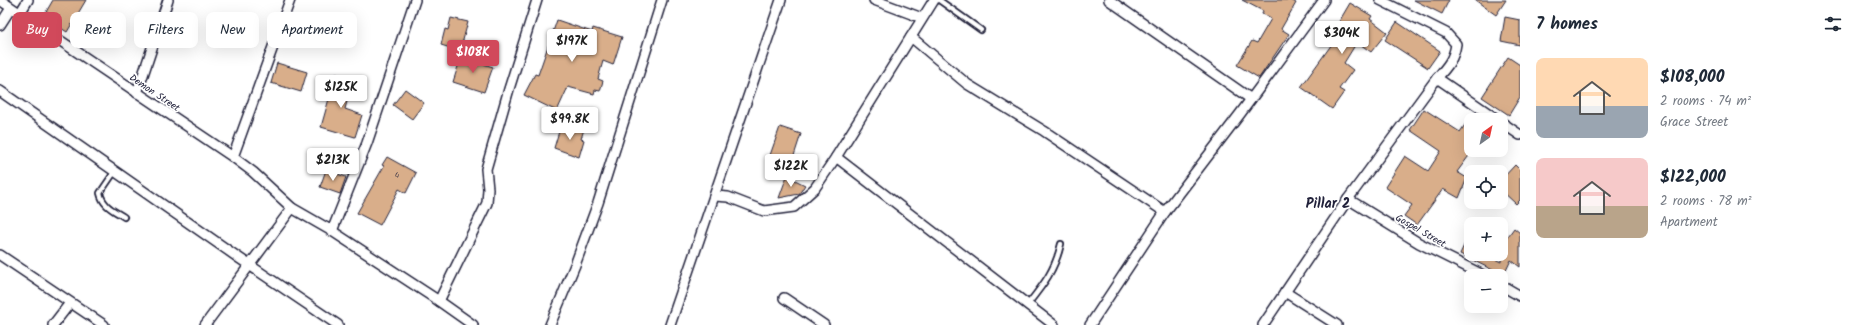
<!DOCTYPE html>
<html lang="en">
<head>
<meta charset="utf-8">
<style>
	body { margin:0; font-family:Kalam,sans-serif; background:#f2f2f3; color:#1f2937; height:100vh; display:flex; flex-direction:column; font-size:15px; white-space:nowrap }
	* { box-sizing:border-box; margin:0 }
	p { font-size:13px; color:#747a83 }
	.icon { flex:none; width:22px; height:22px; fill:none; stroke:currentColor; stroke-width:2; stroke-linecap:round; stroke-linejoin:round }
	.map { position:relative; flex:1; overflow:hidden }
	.side { display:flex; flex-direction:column; background:#fff; width:340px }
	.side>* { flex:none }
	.guide { position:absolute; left:12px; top:12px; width:380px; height:36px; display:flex; gap:8px }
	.needle { width:26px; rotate:33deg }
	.controls { position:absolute; left:1464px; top:113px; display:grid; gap:8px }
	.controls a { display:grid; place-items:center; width:44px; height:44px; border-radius:8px; background:#fff; box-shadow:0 4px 16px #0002; font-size:20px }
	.price { position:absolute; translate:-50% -34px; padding:0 9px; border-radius:4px; background:#fff; color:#222; font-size:13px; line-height:26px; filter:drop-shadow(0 1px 2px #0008) }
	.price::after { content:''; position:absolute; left:50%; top:24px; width:12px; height:9px; margin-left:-6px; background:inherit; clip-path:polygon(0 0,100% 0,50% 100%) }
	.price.selected { background:#d1495b; color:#fff }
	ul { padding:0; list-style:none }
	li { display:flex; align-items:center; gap:12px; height:100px; padding:0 16px }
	li span { display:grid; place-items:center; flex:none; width:112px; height:80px; border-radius:8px; color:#555 }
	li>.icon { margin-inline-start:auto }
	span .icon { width:48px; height:48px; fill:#fffc; stroke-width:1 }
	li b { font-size:17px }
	h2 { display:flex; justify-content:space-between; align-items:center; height:48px; padding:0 16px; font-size:17px }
	.chip { padding:0 14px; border-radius:8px; background:#fff; box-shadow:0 4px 16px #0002; font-size:14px; line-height:36px }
	.chip.selected { background:#d1495b; color:#fff }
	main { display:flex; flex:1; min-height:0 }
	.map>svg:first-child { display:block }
</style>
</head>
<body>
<main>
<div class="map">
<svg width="1520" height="325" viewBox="0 0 1520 325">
	<rect width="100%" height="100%" fill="#fff"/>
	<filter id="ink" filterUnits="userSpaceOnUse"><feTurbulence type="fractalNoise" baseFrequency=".025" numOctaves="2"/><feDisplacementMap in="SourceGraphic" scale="8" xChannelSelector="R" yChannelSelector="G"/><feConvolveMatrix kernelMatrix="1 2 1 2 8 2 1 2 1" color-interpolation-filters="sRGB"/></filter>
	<g filter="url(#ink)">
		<g fill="#d9ae8a" stroke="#22223b">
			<polygon points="53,0 86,0 67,32 47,19 50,14 46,12"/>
			<polygon points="1242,0 1291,0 1296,3 1281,29 1289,34 1259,78 1237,65 1252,41 1257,43 1271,19 1262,14 1263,11"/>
			<polygon points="1414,0 1449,0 1442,14"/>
			<polygon points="1475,0 1506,0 1496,15"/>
			<polygon points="1350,3 1372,16 1370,19 1387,32 1371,52 1357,42 1344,63 1353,70 1339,89 1344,92 1332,109 1301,87 1332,44 1327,42"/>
			<polygon points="1505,17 1520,20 1520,45 1501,41"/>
			<polygon points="451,18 468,22 460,51 441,45 445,29 448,30"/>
			<polygon points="557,20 592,32 593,28 622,37 613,65 603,61 598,79 603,81 600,91 595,90 594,94 568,87 557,111 524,95 535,74 538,75"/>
			<polygon points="1397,22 1440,51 1428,68 1385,40"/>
			<polygon points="461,57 493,67 484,92 453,82"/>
			<polygon points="1508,57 1520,65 1520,97 1509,115 1482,97"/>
			<polygon points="277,63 307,72 301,92 271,83"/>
			<polygon points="336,74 353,79 345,109 362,115 355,137 321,127"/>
			<polygon points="405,89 424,103 412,119 393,105"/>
			<polygon points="1424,109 1460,132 1471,116 1471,153 1457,172 1467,178 1459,198 1443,189 1417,225 1404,216 1412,205 1385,187 1405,156 1428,171 1441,151 1410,130"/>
			<polygon points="573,125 584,129 581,139 584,140 579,157 554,148 560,128 570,132"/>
			<polygon points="780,127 801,134 791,165 769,158"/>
			<polygon points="387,157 416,173 406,193 399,189 380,225 357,213 384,166 382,165"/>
			<polygon points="1515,165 1520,170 1520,200 1516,204 1501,190 1501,180"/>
			<polygon points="326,170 346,177 340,194 320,187"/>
			<polygon points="787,176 805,185 799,194 779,198"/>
			<polygon points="1514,228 1520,233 1520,267 1511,260 1502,279 1501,274 1460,254 1471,230 1471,254 1484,254 1501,262 1501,246"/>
		</g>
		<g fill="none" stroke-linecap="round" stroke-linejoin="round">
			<defs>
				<g id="service">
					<polyline points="939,0 981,30"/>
					<path d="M 115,171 L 100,193 C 103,206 113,210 124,217"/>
					<path d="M 1028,304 C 1044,284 1055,270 1061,244"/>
				</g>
				<g id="minor">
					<polyline points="0,0 233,157 253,172 292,208 332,231 439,301 473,325"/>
					<polyline points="874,0 922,18"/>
					<polyline points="1109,0 1251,99"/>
					<polyline points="20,13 28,0"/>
					<polyline points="0,25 11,8"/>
					<polyline points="911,37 967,84 1044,131 1165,212"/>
					<polyline points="1437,78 1498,120"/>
					<polyline points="0,91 239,258 338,325"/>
					<polyline points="137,93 168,0"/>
					<polyline points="1501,122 1520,135"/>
					<polyline points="233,157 290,0"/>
					<polyline points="836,157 1054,325"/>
					<polyline points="715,196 728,197 764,211 794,207 815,188 836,157 934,0"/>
					<polyline points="1348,199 1419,243 1485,276"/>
					<polyline points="332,231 367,143 415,0"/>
					<polyline points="0,255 104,325"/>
					<polyline points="1501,285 1520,296"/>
					<polyline points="1285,292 1337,325"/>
					<polyline points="784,298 824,325"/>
					<polyline points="439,301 487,203 488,189 486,169 509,89 537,0"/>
					<polyline points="53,325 70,303"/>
					<polyline points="205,325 292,208"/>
					<polyline points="550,325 575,265 598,203 662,0"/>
					<polyline points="670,325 781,0"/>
					<polyline points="1090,325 1165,212 1240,114 1324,0"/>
					<path d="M 1263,325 L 1348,199 L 1437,78 C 1447,67 1454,59 1456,44 L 1446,33 L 1380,0"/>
				</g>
			</defs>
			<use href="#service" stroke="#22223b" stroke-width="8"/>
			<use href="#minor" stroke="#22223b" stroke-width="12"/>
			<use href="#service" stroke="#fff" stroke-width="4.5"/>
			<use href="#minor" stroke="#fff" stroke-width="9"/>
		</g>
	</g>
	<g text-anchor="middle" stroke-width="3.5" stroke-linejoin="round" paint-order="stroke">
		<g font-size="8" fill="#50454f">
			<text x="397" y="178">4</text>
		</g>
		<g font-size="10" fill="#22223b" stroke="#fff">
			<text transform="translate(155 92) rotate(34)" y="4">Demon Street</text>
			<text transform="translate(1421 230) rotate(30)" y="4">Gospel Street</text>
		</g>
		<g font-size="14" font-weight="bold" fill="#22223b" stroke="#fff">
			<text x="1328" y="208">Pillar 2</text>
		</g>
	</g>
</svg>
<div class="controls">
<a><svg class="needle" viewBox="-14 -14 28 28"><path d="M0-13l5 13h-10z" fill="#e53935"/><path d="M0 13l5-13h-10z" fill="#747a83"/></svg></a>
<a><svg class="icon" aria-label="locate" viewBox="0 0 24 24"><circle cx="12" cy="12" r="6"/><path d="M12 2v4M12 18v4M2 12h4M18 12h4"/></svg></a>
<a>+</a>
<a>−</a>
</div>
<b class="price" style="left:1342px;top:55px">$304K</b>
<b class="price" style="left:572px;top:63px">$197K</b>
<b class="price selected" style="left:473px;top:74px">$108K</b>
<b class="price" style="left:341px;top:109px">$125K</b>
<b class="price" style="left:570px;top:141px">$99.8K</b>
<b class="price" style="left:333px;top:182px">$213K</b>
<b class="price" style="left:791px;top:188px">$122K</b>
<div class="guide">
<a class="chip selected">Buy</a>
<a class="chip">Rent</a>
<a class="chip">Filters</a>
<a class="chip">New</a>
<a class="chip">Apartment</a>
</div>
</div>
<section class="side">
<h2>7 homes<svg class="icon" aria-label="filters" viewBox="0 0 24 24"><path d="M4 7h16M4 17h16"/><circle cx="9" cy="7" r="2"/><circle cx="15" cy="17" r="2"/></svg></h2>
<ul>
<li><span style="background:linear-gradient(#ffd9b3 60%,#9aa5b1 0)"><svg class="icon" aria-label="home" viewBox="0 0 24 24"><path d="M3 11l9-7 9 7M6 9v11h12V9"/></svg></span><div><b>$108,000</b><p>2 rooms · 74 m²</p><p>Grace Street</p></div></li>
<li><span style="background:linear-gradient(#f6c9c9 60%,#b9a48a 0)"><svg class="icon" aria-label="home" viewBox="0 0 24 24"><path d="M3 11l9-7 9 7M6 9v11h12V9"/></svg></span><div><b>$122,000</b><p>2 rooms · 78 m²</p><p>Apartment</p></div></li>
</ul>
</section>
</main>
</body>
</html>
